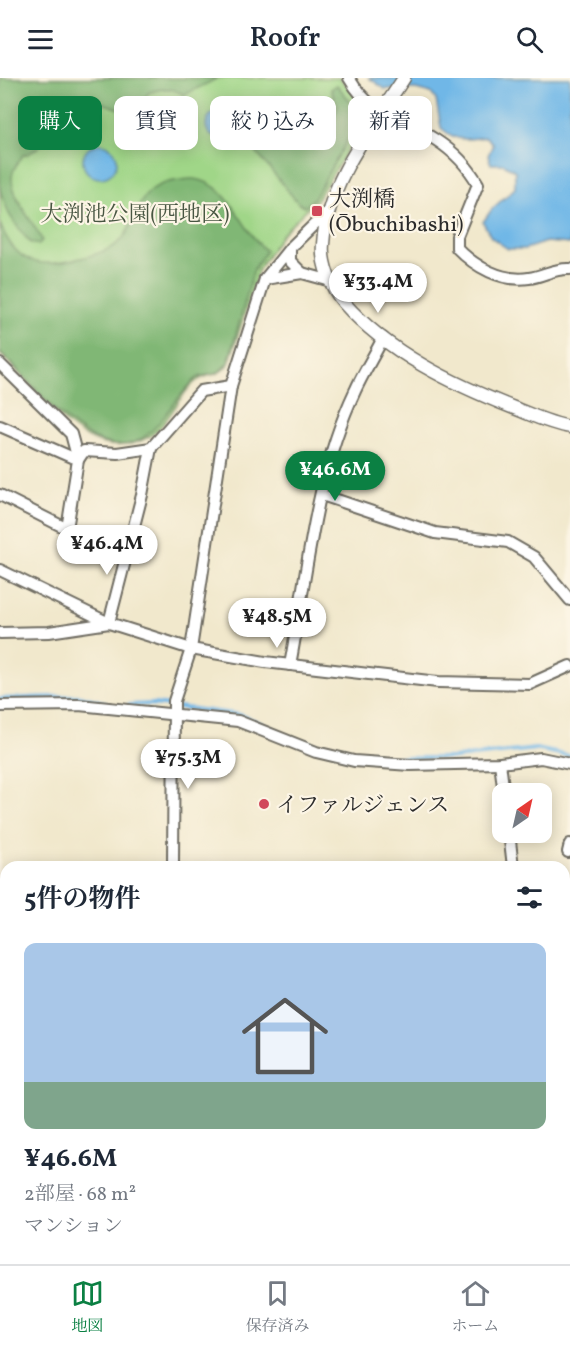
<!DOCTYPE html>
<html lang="ja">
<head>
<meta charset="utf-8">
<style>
	body { margin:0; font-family:Vollkorn,"Noto Serif JP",serif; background:#f6f6f7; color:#1f2937; height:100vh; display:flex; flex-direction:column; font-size:22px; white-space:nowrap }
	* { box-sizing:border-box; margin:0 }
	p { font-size:20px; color:#747a83 }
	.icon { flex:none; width:33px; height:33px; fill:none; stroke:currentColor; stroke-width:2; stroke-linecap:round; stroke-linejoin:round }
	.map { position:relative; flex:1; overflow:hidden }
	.details { position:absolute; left:0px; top:783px; width:570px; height:404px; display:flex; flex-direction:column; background:#fff; border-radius:18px 18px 0 0; box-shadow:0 3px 15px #0003 }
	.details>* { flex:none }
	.top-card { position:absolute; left:18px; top:18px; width:534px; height:54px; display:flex; gap:12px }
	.needle { width:39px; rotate:34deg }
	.buttons { position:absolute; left:492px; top:705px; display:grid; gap:12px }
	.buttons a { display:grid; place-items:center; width:60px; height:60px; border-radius:12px; background:#fff; box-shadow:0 3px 15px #0003; font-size:30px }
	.price { position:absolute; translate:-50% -51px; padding:0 14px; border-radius:21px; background:#fff; color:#222; font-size:20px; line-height:39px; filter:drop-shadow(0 2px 3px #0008) }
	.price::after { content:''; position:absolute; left:50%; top:36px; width:18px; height:14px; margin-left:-9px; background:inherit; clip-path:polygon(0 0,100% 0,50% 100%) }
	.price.on { background:#0b8043; color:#fff }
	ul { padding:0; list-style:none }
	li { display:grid; align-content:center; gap:12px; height:318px; padding:0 24px }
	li+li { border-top:2px solid #e0e1e3 }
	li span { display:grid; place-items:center; height:186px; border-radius:12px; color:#555 }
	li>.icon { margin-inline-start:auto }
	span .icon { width:108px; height:108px; fill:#fffc; stroke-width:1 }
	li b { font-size:26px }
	h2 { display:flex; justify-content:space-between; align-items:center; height:72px; padding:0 24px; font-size:26px }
	.pill { padding:0 21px; border-radius:12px; background:#fff; box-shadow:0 3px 15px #0003; font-size:21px; line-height:54px }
	.pill.on { background:#0b8043; color:#fff }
	header { display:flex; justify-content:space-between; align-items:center; height:78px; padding:0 24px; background:#fff; font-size:27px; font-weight:600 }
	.menu { display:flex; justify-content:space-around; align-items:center; height:84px; border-top:2px solid #e0e1e3; background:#fff; font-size:16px; color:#747a83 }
	.menu a { display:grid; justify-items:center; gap:3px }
	.menu .on { color:#0b8043 }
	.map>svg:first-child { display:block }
</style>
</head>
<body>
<header><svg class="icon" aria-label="menu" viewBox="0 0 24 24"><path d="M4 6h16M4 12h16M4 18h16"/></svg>Roofr<svg class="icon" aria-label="search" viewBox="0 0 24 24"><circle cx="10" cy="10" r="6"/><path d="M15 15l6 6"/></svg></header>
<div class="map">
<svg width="570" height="1186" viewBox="0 0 570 1186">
	<rect width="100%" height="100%" fill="#fcf5e5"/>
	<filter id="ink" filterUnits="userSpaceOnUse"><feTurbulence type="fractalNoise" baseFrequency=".0167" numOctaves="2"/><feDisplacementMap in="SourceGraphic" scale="12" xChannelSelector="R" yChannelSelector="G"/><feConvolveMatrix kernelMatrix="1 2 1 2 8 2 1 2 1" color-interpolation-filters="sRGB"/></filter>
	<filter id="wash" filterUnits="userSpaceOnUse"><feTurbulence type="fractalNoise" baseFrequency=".008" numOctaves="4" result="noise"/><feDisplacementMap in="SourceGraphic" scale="24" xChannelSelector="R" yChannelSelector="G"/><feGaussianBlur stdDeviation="1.35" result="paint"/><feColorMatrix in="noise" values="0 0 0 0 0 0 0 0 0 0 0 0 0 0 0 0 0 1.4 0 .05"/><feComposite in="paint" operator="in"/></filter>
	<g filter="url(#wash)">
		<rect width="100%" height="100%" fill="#f1e8cc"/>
		<path fill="#a0d688" stroke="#66805a" stroke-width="1.5" d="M 0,0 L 339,0 L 372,32 L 318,120 L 282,156 L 258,192 L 229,286 C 215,301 211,294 198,302 C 180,314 169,346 150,358 C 87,396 40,312 0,276 Z"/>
		<g fill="#80b774" stroke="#567150" stroke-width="1.5">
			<path d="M 0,0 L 218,0 L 184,17 C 171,9 163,10 148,15 L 140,33 L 130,34 L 83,19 C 52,33 51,72 23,77 C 20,82 15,88 13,94 C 6,112 34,145 42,162 L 39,167 L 31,165 L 21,154 L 9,136 L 0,112 Z"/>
			<path d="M 337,7 L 350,23 L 359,42 L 315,119 L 305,129 L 298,125 L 250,67 L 250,57 C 267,39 280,26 306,28 L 307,40 L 315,46 L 332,42 L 338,29 L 331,11 Z"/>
			<path d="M 193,101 C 229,103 242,153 266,173 L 254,191 L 228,285 C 225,288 221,292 218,295 C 211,298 202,296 196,301 C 177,317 166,342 147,357 C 95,398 34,303 0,274 L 0,146 C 17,188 41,191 81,180 C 94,177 109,173 119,164 C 133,152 135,126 150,113 C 162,103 179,102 193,101 Z"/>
		</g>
		<g fill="#6fb7e7" stroke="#4d7189" stroke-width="1.5">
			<path d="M 369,0 L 570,0 L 570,166 L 546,164 L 525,171 L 508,171 L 491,159 L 483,144 L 492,131 L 515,110 L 515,93 L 504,86 L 491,86 L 488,78 L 493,66 L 486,59 C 466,61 458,65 441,50 L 436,22 L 431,15 L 416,11 L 385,11 Z"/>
			<circle cx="219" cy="47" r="13"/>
			<circle cx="100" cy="83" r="17"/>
		</g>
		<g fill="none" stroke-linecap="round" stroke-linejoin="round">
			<g stroke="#6fb7e7" stroke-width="4">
				<polyline points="0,621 80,618 106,625"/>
				<polyline points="129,627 154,626 241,637 271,650"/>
				<polyline points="305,664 342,675 383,680 454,680 536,671 570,678"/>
				<polyline points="135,1186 139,1180"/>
			</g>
		</g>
	</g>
	<g filter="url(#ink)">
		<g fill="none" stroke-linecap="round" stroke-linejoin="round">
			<defs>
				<polyline id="service" points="0,1155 6,1157"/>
				<g id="minor">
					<path d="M 349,0 C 373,41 401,39 436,62 C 453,73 468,88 478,106 L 457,158 L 457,170 C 475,189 502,204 529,200 C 544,198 554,190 570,191"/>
					<polyline points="290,170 290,183 302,195"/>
					<polyline points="265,201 302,195 331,203"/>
					<polyline points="0,286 71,356 78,382 67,451"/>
					<polyline points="0,348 78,382 84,373 117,375 151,370 201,313 231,308"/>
					<polyline points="0,417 127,481"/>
					<polyline points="322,417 435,455 508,464 534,479 570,522"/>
					<polyline points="0,492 109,545 191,571 265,584 438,604 530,606 570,588"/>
					<polyline points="0,555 49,554 109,545 142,417 151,370"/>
					<path d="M 290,587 C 307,497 315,397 355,313 C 363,295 374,278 383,260"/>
					<polyline points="0,628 79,627 238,643 316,674 354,683 410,687 500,685 541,680 570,686"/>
					<polyline points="500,685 504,716"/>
					<polyline points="509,754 513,789"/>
					<polyline points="568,774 570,766"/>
					<polyline points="173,789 174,623 191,571 231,308 265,201 290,170 327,134"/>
					<polyline points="0,836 6,835"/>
					<polyline points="0,1051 6,1045"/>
					<polyline points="471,1180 487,1186"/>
				</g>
				<g id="tertiary">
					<path d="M 404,0 C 371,51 327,103 323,166 C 321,185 331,210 344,225 C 388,275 453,306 514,330 C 532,337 551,346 570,349"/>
					<polyline points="564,832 570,823"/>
					<polyline points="564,870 570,861"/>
					<polyline points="564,887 570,881"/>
					<polyline points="340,1186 344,1180"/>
				</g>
			</defs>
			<use href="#service" stroke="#706d63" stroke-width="8"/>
			<use href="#minor" stroke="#706d63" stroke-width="14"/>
			<use href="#tertiary" stroke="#706d63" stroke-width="15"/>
			<use href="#service" stroke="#fff" stroke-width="5"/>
			<use href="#minor" stroke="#fff" stroke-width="10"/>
			<use href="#tertiary" stroke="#fff" stroke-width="12"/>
		</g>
	</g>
	<g fill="#d1495b" stroke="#fcf5e5" stroke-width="2">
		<rect x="311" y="127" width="12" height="12" rx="3"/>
		<circle cx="264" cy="726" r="6"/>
	</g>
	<g text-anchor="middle" stroke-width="4.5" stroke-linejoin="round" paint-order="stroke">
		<g font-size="22" fill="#2b2b2b" stroke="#fcf5e5" text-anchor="start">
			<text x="329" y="128">大渕橋<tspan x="329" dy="25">(Ōbuchibashi)</tspan></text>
			<text x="276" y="734">イファルジェンス</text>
		</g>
		<g font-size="22" fill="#485642" stroke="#fcf5e5">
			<text x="135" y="143">大渕池公園(西地区)</text>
		</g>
	</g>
</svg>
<div class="buttons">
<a><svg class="needle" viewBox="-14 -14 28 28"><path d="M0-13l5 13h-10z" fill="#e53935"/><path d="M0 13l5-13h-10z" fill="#747a83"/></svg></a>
</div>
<b class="price" style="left:378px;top:236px">¥33.4M</b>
<b class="price on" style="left:335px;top:424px">¥46.6M</b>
<b class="price" style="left:107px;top:498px">¥46.4M</b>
<b class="price" style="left:277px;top:571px">¥48.5M</b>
<b class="price" style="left:188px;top:712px">¥75.3M</b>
<div class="top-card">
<a class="pill on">購入</a>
<a class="pill">賃貸</a>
<a class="pill">絞り込み</a>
<a class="pill">新着</a>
</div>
<section class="details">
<h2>5件の物件<svg class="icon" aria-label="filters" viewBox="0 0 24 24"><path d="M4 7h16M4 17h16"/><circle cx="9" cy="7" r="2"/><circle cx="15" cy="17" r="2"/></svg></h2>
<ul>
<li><span style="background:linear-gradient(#a9c7e8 75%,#7fa58c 0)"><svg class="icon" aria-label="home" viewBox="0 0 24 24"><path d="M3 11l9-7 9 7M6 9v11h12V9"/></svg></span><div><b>¥46.6M</b><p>2部屋 · 68 m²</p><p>マンション</p></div></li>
</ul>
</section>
</div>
<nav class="menu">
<a class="on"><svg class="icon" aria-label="map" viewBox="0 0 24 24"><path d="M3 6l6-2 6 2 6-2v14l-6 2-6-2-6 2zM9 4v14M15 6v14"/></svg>地図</a>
<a><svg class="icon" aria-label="saved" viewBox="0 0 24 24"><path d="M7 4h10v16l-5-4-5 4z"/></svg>保存済み</a>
<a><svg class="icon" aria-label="home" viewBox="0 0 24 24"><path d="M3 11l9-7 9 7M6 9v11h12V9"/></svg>ホーム</a>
</nav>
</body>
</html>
